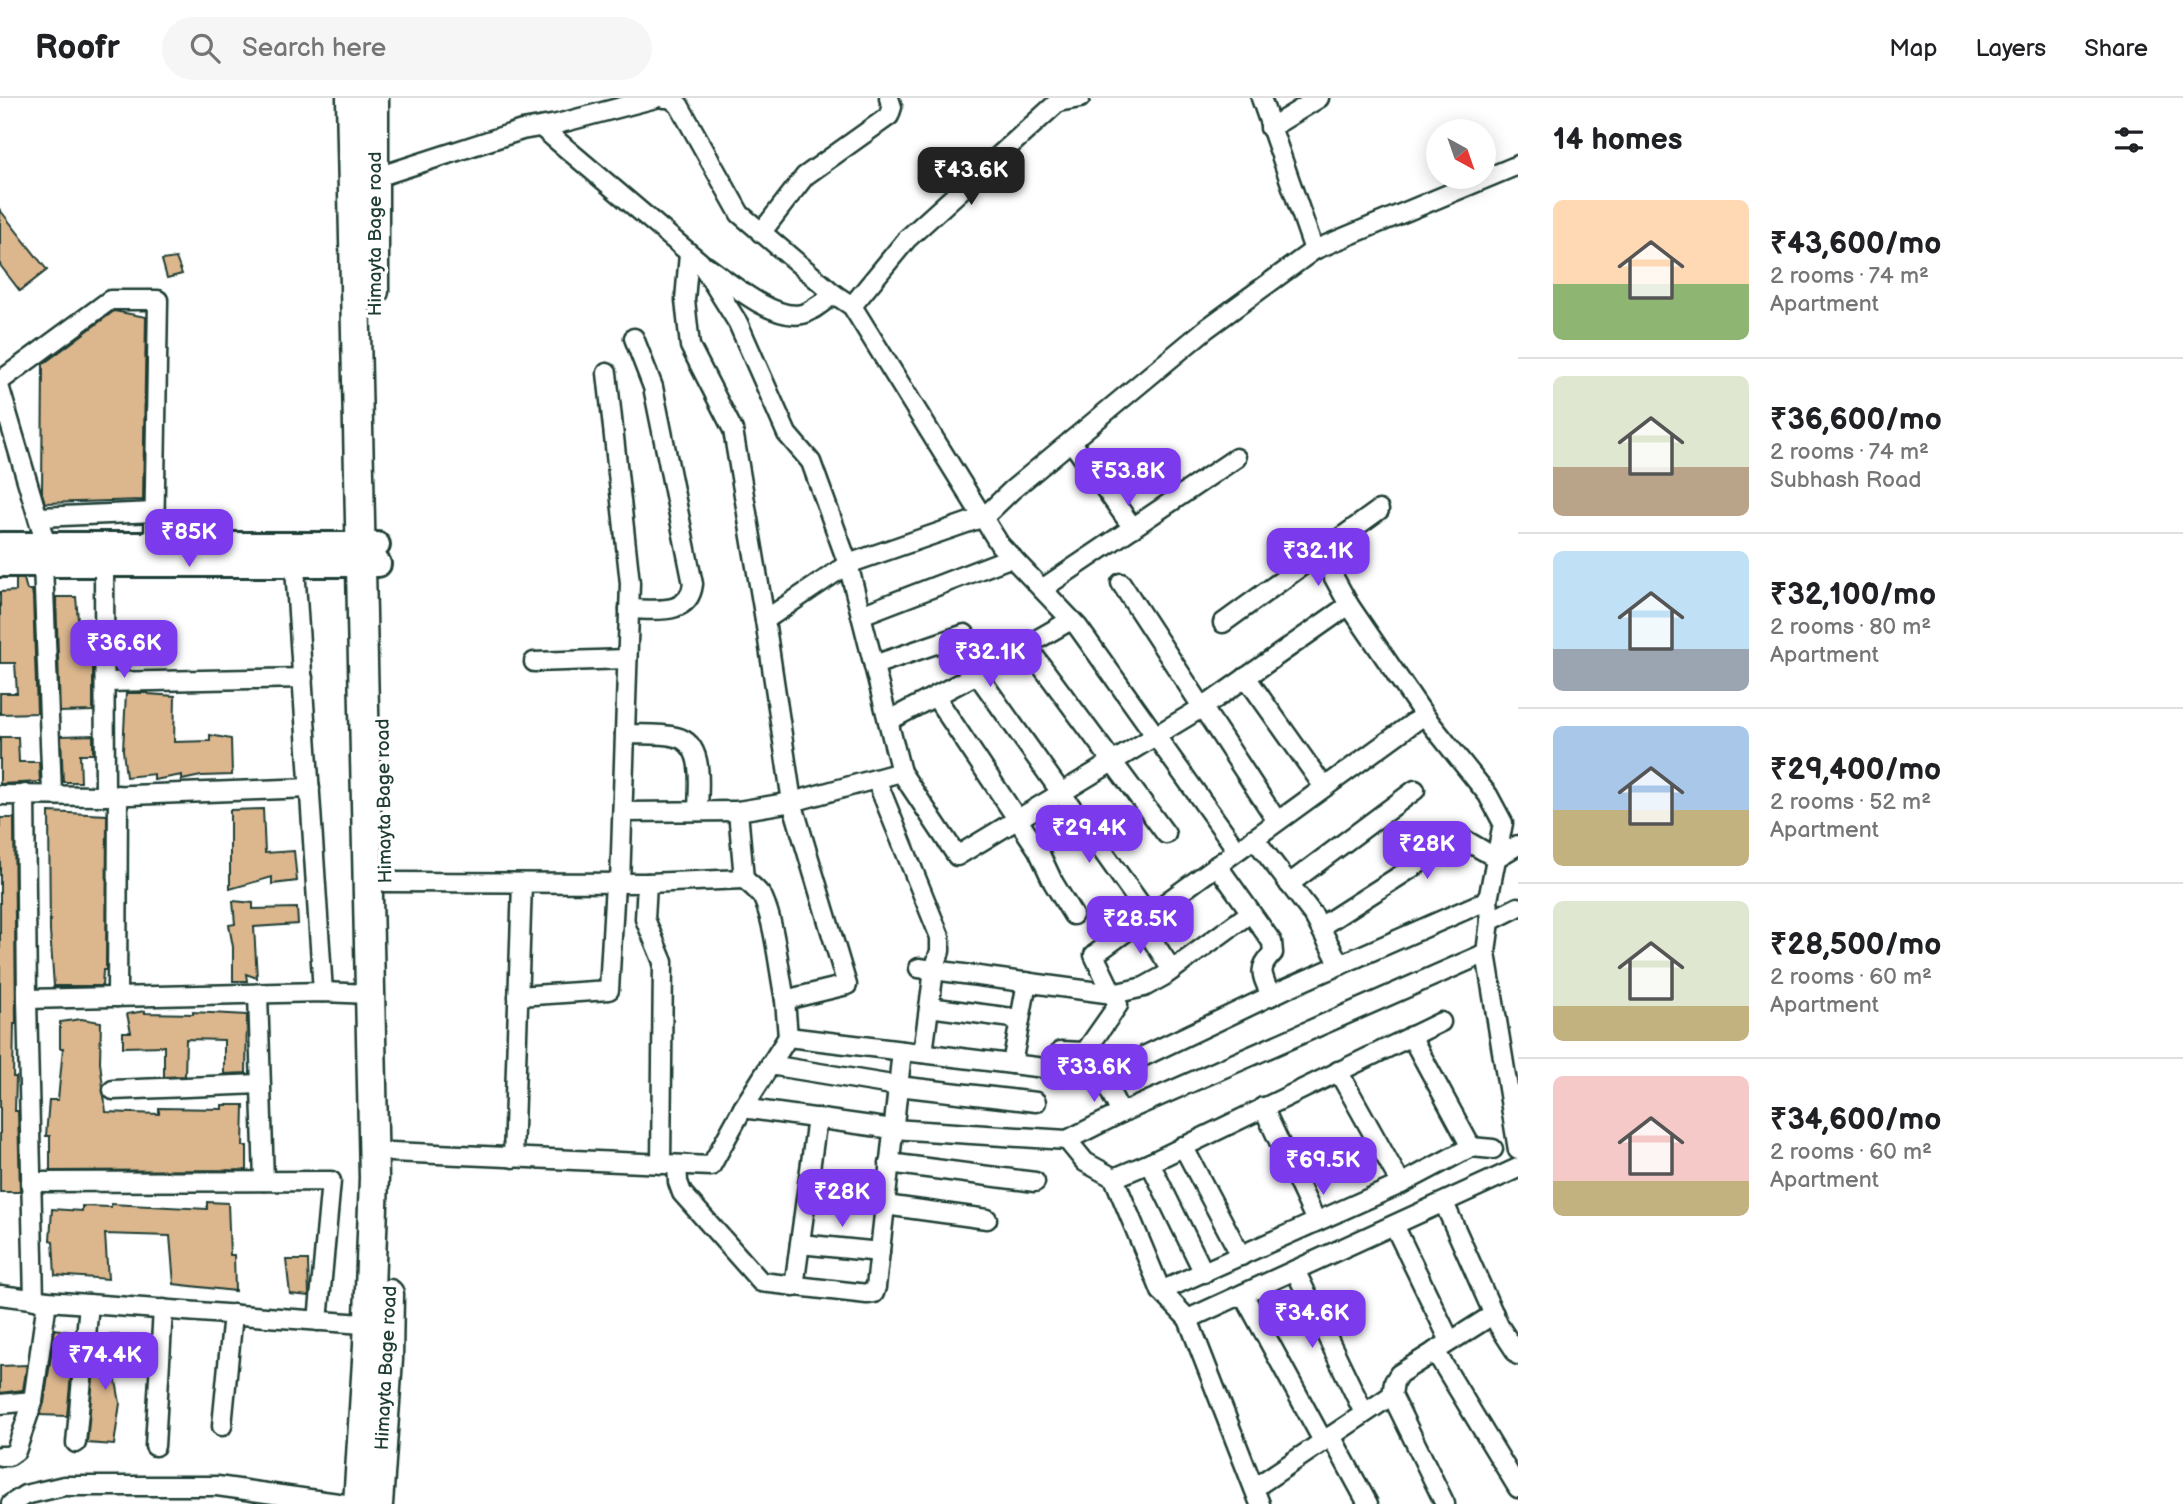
<!DOCTYPE html>
<html lang="en">
<head>
<meta charset="utf-8">
<style>
	body { margin:0; font-family:"Balsamiq Sans",sans-serif; background:#f6f6f6; color:#202124; height:100vh; display:flex; flex-direction:column; font-size:26px; white-space:nowrap }
	* { box-sizing:border-box; margin:0 }
	p { font-size:23px; color:#757577 }
	.icon { flex:none; width:38px; height:38px; fill:none; stroke:currentColor; stroke-width:2; stroke-linecap:round; stroke-linejoin:round }
	.map { position:relative; flex:1; overflow:hidden }
	.panel { display:flex; flex-direction:column; background:#fff; width:665px }
	.panel>* { flex:none }
	.needle { width:46px; rotate:140deg }
	.fabs { position:absolute; left:1426px; top:21px; display:grid; gap:14px }
	.fabs a { display:grid; place-items:center; width:70px; height:70px; border-radius:50%; background:#fff; box-shadow:0 4px 18px #0003; font-size:35px }
	.price { position:absolute; translate:-50% -60px; padding:0 16px; border-radius:14px; background:#7c3aed; color:#fff; font-size:23px; line-height:46px; filter:drop-shadow(0 2px 4px #0008) }
	.price::after { content:''; position:absolute; left:50%; top:42px; width:21px; height:16px; margin-left:-10px; background:inherit; clip-path:polygon(0 0,100% 0,50% 100%) }
	.price.active { background:#222; color:#fff }
	ul { padding:0; list-style:none }
	li { display:flex; align-items:center; gap:21px; height:175px; padding:0 35px }
	li+li { border-top:2px solid #e0e0e0 }
	li span { display:grid; place-items:center; flex:none; width:196px; height:140px; border-radius:10px; color:#555 }
	li>.icon { margin-inline-start:auto }
	span .icon { width:84px; height:84px; fill:#fffc; stroke-width:1 }
	li b { font-size:30px }
	h2 { display:flex; justify-content:space-between; align-items:center; height:84px; padding:0 35px; font-size:30px }
	header { display:flex; align-items:center; gap:42px; box-sizing:border-box; height:98px; padding:0 35px; background:#fff; border-bottom:2px solid #e0e0e0 }
	header strong { font-size:33px }
	nav { display:flex; gap:38px; margin-inline-start:auto; font-size:24px }
	.search { width:490px; height:63px; background:#f6f6f6; display:flex; align-items:center; gap:18px; box-sizing:border-box; padding:0 24px; border-radius:38px; color:#757577; font-size:26px }
	main { display:flex; flex:1; min-height:0 }
	.map>svg:first-child { display:block }
</style>
</head>
<body>
<header>
<strong>Roofr</strong>
<div class="search"><svg class="icon" aria-label="search" viewBox="0 0 24 24"><circle cx="10" cy="10" r="6"/><path d="M15 15l6 6"/></svg>Search here</div>
<nav><a>Map</a><a>Layers</a><a>Share</a></nav>
</header>
<main>
<div class="map">
<svg width="1518" height="1406" viewBox="0 0 1518 1406">
	<rect width="100%" height="100%" fill="#fff"/>
	<filter id="ink" filterUnits="userSpaceOnUse"><feTurbulence type="fractalNoise" baseFrequency=".0143" numOctaves="2"/><feDisplacementMap in="SourceGraphic" scale="14" xChannelSelector="R" yChannelSelector="G"/><feConvolveMatrix kernelMatrix="1 2 1 2 8 2 1 2 1" color-interpolation-filters="sRGB"/></filter>
	<g filter="url(#ink)">
		<g fill="#dcb78e" stroke="#1f3d34" stroke-width="2">
			<polygon points="0,112 47,172 20,193 0,167"/>
			<polygon points="176,160 182,176 167,180 162,162"/>
			<polygon points="114,213 146,219 143,402 45,405 42,395 43,266"/>
			<polygon points="16,481 24,481 27,492 32,492 33,499 37,615 0,616 0,595 17,595 15,565 0,565 0,494 16,493"/>
			<polygon points="56,499 76,499 78,521 93,522 93,613 60,614"/>
			<polygon points="126,595 148,595 148,596 175,598 174,644 210,643 210,637 231,641 232,677 201,678 182,682 182,677 154,682 154,676 126,679 123,652"/>
			<polygon points="93,637 93,656 80,656 81,684 63,684 61,638"/>
			<polygon points="0,639 18,639 19,664 39,664 40,684 0,686"/>
			<polygon points="263,711 265,755 294,753 297,783 272,786 272,779 230,791 230,712"/>
			<polygon points="49,714 107,717 106,872 103,872 102,888 54,888 50,833"/>
			<polygon points="0,720 14,720 16,926 14,926 13,979 16,979 15,1013 18,1013 20,1094 0,1094"/>
			<polygon points="233,803 253,805 253,811 297,810 298,826 254,829 257,880 246,876 247,883 233,883 233,849 229,827 235,826"/>
			<polygon points="145,913 145,915 193,916 193,914 247,917 246,975 224,976 224,942 186,941 185,978 164,979 164,948 123,949 123,934 131,934 127,916"/>
			<polygon points="81,921 101,924 100,964 106,1014 159,1016 159,1010 222,1011 222,1007 244,1007 243,1048 247,1048 247,1072 50,1073 50,1038 46,1038 49,1002 58,1002 63,950 60,950 60,924"/>
			<polygon points="207,1104 228,1105 230,1157 234,1157 235,1193 174,1186 170,1138 105,1136 108,1181 55,1177 53,1143 50,1142 52,1111 82,1113 82,1108 111,1109 111,1106 207,1111"/>
			<polygon points="286,1162 308,1162 309,1198 290,1196"/>
			<polygon points="55,1231 75,1235 67,1318 40,1317 44,1305"/>
			<polygon points="97,1237 119,1237 116,1283 120,1305 114,1347 87,1345"/>
			<polygon points="27,1267 23,1292 0,1295 0,1268"/>
		</g>
		<g fill="none" stroke-linecap="round" stroke-linejoin="round">
			<defs>
				<g id="street">
					<polyline points="664,0 670,0 679,7 740,116 834,196 852,208 1000,447 1078,529 1237,752"/>
					<polyline points="1261,0 1314,152 1518,67"/>
					<polyline points="541,29 700,164 738,225 787,336 811,364 848,466 901,674"/>
					<polyline points="1270,30 1319,0"/>
					<polyline points="374,80 522,32 557,26 656,0"/>
					<polyline points="761,135 805,78 889,18 892,9 889,0"/>
					<polyline points="1314,152 1206,231 1012,392 984,419 848,466 765,522 792,704 901,674 957,758 1208,606 1349,507 1424,617 1488,697 1503,725 1488,802"/>
					<polyline points="689,156 685,202 690,248 733,332 765,522"/>
					<path d="M 706,168 C 728,183 773,223 802,216 C 812,214 825,202 834,196"/>
					<polyline points="852,208 907,141 1058,4 1080,0"/>
					<polyline points="607,275 630,485 620,785"/>
					<polyline points="0,283 110,202 158,202 154,448"/>
					<polyline points="0,291 46,447"/>
					<polyline points="1071,343 1133,430"/>
					<polyline points="39,419 155,414"/>
					<polyline points="294,454 323,894"/>
					<polyline points="1320,454 1349,507"/>
					<polyline points="43,466 52,695"/>
					<polyline points="104,467 105,698"/>
					<polyline points="1121,485 1277,723"/>
					<polyline points="1042,491 1236,360"/>
					<path d="M 629,511 C 653,511 689,519 693,486 L 653,289 L 634,240"/>
					<polyline points="861,517 1012,459"/>
					<polyline points="1223,525 1379,412"/>
					<polyline points="1026,547 1166,736"/>
					<polyline points="534,564 627,561"/>
					<polyline points="874,567 965,536"/>
					<polyline points="977,576 1148,817"/>
					<polyline points="1246,579 1324,689"/>
					<polyline points="105,584 303,580"/>
					<polyline points="935,598 1038,752 1053,784 1073,817"/>
					<polyline points="888,623 977,576 1071,522"/>
					<path d="M 625,636 C 641,637 660,635 676,639 C 706,646 698,690 698,713"/>
					<polyline points="876,681 940,839 940,853 934,872 923,955"/>
					<polyline points="25,696 27,901 34,1202"/>
					<polyline points="0,697 105,698 310,690"/>
					<polyline points="623,714 738,713"/>
					<polyline points="1254,740 1314,818 1340,867"/>
					<path d="M 1217,767 L 1272,844 L 1273,855 C 1256,872 1263,878 1271,898"/>
					<path d="M 744,781 C 751,787 758,792 763,800 C 775,826 779,873 785,902"/>
					<polyline points="385,784 647,785 744,781 738,713 792,704 847,887 785,902 788,939"/>
					<polyline points="647,785 645,821 663,864 661,1066"/>
					<polyline points="1289,786 1415,692"/>
					<polyline points="1140,823 1172,872"/>
					<polyline points="1490,823 1518,809"/>
					<polyline points="1320,829 1460,739 1496,760 1518,747"/>
					<polyline points="919,870 1113,896 1144,889 1164,878 1250,815"/>
					<polyline points="258,896 264,1083"/>
					<polyline points="518,898 609,892 615,785"/>
					<polyline points="117,899 118,697"/>
					<polyline points="27,901 323,894 370,896"/>
					<polyline points="929,909 1020,921"/>
					<polyline points="1411,938 1471,1049"/>
					<polyline points="1085,954 1118,907 1094,857 1424,617"/>
					<polyline points="1012,966 1027,884"/>
					<polyline points="770,967 898,988 1036,1004"/>
					<polyline points="1338,973 1401,1086"/>
					<polyline points="1102,978 1121,1015"/>
					<polyline points="113,992 260,986"/>
					<polyline points="1263,1009 1316,1123"/>
					<polyline points="743,1010 893,1031 1067,1042 1121,1015 1486,855"/>
					<polyline points="1067,1042 1085,1064 1114,1080"/>
					<polyline points="1183,1048 1241,1158"/>
					<polyline points="391,1054 711,1068 743,1010 788,939 1053,971 1061,953 1085,954 1102,978 1285,891 1488,802 1490,823 1486,855 1518,1052"/>
					<polyline points="513,1060 522,785"/>
					<polyline points="889,1065 1035,1084"/>
					<polyline points="1150,1065 1204,1175"/>
					<polyline points="677,1067 678,1084 682,1095 761,1184 867,1196 874,1195 876,1189 902,953"/>
					<polyline points="31,1084 331,1083 318,1223"/>
					<polyline points="1444,1105 1499,1228 1518,1257"/>
					<polyline points="885,1107 987,1121"/>
					<polyline points="1394,1127 1450,1243"/>
					<polyline points="800,1146 880,1154"/>
					<polyline points="1295,1172 1364,1315"/>
					<polyline points="794,1189 817,1020"/>
					<polyline points="1161,1193 1401,1086 1471,1049 1493,1051"/>
					<polyline points="1243,1196 1323,1343"/>
					<polyline points="0,1197 47,1203 377,1227"/>
					<polyline points="1188,1221 1161,1193 1114,1080 1150,1065 1441,924"/>
					<polyline points="1435,1253 1518,1390"/>
					<polyline points="0,1306 33,1303"/>
					<polyline points="222,1328 233,1216"/>
					<polyline points="1331,1338 1368,1406"/>
					<polyline points="76,1345 89,1206"/>
					<polyline points="155,1348 163,1211"/>
					<polyline points="0,1358 9,1358 16,1353 33,1303 47,1203"/>
					<polyline points="1254,1390 1392,1297"/>
					<polyline points="11,1406 25,1397 64,1388 217,1388 345,1406"/>
					<polyline points="1260,1406 1188,1221 1518,1070"/>
					<polyline points="1445,1406 1392,1297 1394,1284 1399,1276 1494,1216"/>
				</g>
				<g id="secondary">
					<polyline points="0,447 377,447"/>
					<polyline points="0,466 378,466"/>
				</g>
				<g id="primary">
					<polyline points="351,0 374,1080 368,1247 358,1406"/>
					<polyline points="374,193 374,0"/>
					<polyline points="378,1406 388,1261 389,1196"/>
				</g>
			</defs>
			<use href="#street" stroke="#1f3d34" stroke-width="23"/>
			<use href="#secondary" stroke="#1f3d34" stroke-width="30"/>
			<use href="#primary" stroke="#1f3d34" stroke-width="33"/>
			<use href="#street" stroke="#fff" stroke-width="18"/>
			<use href="#secondary" stroke="#fff" stroke-width="24"/>
			<use href="#primary" stroke="#fff" stroke-width="28"/>
		</g>
	</g>
	<g text-anchor="middle" stroke-width="7" stroke-linejoin="round" paint-order="stroke">
		<g font-size="19" fill="#1f3d34" stroke="#fff">
			<text transform="translate(374 136) rotate(-90)" y="7">Himayta Bage road</text>
			<text transform="translate(383 703) rotate(-91)" y="7">Himayta Bage road</text>
			<text transform="translate(385 1270) rotate(-87)" y="7">Himayta Bage road</text>
		</g>
	</g>
</svg>
<div class="fabs">
<a><svg class="needle" viewBox="-14 -14 28 28"><path d="M0-13l5 13h-10z" fill="#e53935"/><path d="M0 13l5-13h-10z" fill="#757577"/></svg></a>
</div>
<b class="price active" style="left:971px;top:109px">₹43.6K</b>
<b class="price" style="left:1128px;top:410px">₹53.8K</b>
<b class="price" style="left:189px;top:471px">₹85K</b>
<b class="price" style="left:1318px;top:490px">₹32.1K</b>
<b class="price" style="left:124px;top:582px">₹36.6K</b>
<b class="price" style="left:990px;top:591px">₹32.1K</b>
<b class="price" style="left:1089px;top:767px">₹29.4K</b>
<b class="price" style="left:1427px;top:783px">₹28K</b>
<b class="price" style="left:1140px;top:858px">₹28.5K</b>
<b class="price" style="left:1094px;top:1006px">₹33.6K</b>
<b class="price" style="left:1323px;top:1099px">₹69.5K</b>
<b class="price" style="left:842px;top:1131px">₹28K</b>
<b class="price" style="left:1312px;top:1252px">₹34.6K</b>
<b class="price" style="left:105px;top:1294px">₹74.4K</b>
</div>
<section class="panel">
<h2>14 homes<svg class="icon" aria-label="filters" viewBox="0 0 24 24"><path d="M4 7h16M4 17h16"/><circle cx="9" cy="7" r="2"/><circle cx="15" cy="17" r="2"/></svg></h2>
<ul>
<li><span style="background:linear-gradient(#ffd9b3 60%,#8fb573 0)"><svg class="icon" aria-label="home" viewBox="0 0 24 24"><path d="M3 11l9-7 9 7M6 9v11h12V9"/></svg></span><div><b>₹43,600/mo</b><p>2 rooms · 74 m²</p><p>Apartment</p></div></li>
<li><span style="background:linear-gradient(#dfe7d0 65%,#b9a48a 0)"><svg class="icon" aria-label="home" viewBox="0 0 24 24"><path d="M3 11l9-7 9 7M6 9v11h12V9"/></svg></span><div><b>₹36,600/mo</b><p>2 rooms · 74 m²</p><p>Subhash Road</p></div></li>
<li><span style="background:linear-gradient(#bfe0f5 70%,#9aa5b1 0)"><svg class="icon" aria-label="home" viewBox="0 0 24 24"><path d="M3 11l9-7 9 7M6 9v11h12V9"/></svg></span><div><b>₹32,100/mo</b><p>2 rooms · 80 m²</p><p>Apartment</p></div></li>
<li><span style="background:linear-gradient(#a9c7e8 60%,#c2b280 0)"><svg class="icon" aria-label="home" viewBox="0 0 24 24"><path d="M3 11l9-7 9 7M6 9v11h12V9"/></svg></span><div><b>₹29,400/mo</b><p>2 rooms · 52 m²</p><p>Apartment</p></div></li>
<li><span style="background:linear-gradient(#dfe7d0 75%,#c2b280 0)"><svg class="icon" aria-label="home" viewBox="0 0 24 24"><path d="M3 11l9-7 9 7M6 9v11h12V9"/></svg></span><div><b>₹28,500/mo</b><p>2 rooms · 60 m²</p><p>Apartment</p></div></li>
<li><span style="background:linear-gradient(#f6c9c9 75%,#c2b280 0)"><svg class="icon" aria-label="home" viewBox="0 0 24 24"><path d="M3 11l9-7 9 7M6 9v11h12V9"/></svg></span><div><b>₹34,600/mo</b><p>2 rooms · 60 m²</p><p>Apartment</p></div></li>
</ul>
</section>
</main>
</body>
</html>
